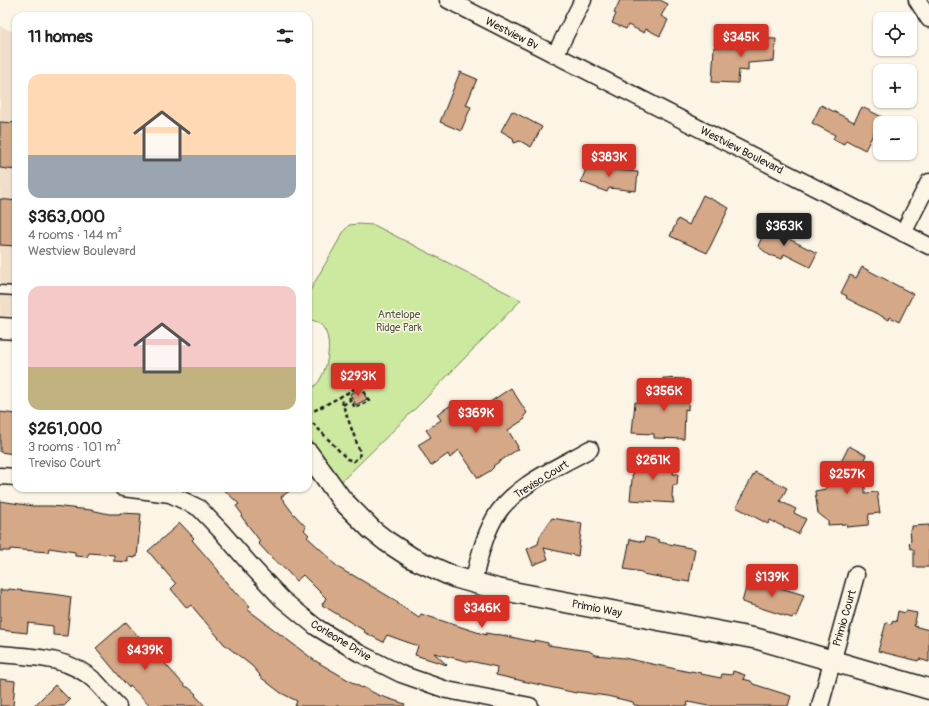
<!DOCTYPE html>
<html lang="en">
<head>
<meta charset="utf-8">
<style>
	body { margin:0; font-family:Pangolin,sans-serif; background:#f6f6f6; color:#222; height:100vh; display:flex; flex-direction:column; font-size:15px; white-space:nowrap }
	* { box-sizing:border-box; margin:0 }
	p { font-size:13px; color:#767676 }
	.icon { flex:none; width:22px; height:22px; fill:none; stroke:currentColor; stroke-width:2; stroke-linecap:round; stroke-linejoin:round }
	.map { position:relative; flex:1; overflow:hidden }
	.drawer { position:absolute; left:12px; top:12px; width:300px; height:480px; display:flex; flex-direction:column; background:#fff; border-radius:12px; box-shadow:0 1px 3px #0004 }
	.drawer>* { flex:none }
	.buttons { position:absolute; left:873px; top:12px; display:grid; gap:8px }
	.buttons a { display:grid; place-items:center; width:44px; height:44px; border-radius:8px; background:#fff; box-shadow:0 1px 3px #0004; font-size:20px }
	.price { position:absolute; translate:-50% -34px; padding:0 9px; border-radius:4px; background:#d93025; color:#fff; font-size:13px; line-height:26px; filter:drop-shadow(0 1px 2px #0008) }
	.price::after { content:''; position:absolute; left:50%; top:24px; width:12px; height:9px; margin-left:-6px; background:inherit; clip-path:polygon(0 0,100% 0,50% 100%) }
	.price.on { background:#222; color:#fff }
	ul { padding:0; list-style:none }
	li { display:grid; align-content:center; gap:8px; height:212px; padding:0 16px }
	li span { display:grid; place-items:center; height:124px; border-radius:12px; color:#555 }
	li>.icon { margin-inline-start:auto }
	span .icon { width:72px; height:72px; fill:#fffc; stroke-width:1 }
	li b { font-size:17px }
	h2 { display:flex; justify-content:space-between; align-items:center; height:48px; padding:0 16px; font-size:17px }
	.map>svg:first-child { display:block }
</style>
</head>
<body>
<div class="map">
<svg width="929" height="706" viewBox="0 0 929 706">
	<rect width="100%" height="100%" fill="#fcf5e5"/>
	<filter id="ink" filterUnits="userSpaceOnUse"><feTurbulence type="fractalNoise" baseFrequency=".025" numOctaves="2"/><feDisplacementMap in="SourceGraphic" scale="8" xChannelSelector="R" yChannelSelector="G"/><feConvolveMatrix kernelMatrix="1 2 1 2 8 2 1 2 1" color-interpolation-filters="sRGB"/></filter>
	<g filter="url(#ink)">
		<polygon fill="#f0dec9" points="0,26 16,33 16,317 0,316"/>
		<path fill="#cde9a0" stroke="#74825e" d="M 357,224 L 374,225 L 521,300 L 424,400 L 340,483 L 308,436 L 308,390 C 311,388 314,387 316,385 C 328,372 335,336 320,324 C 317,321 311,320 308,319 L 308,294 L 344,231 L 349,225 Z"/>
		<g fill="#d5a887" stroke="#1c1c1c">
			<polygon points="620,0 660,0 668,4 661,16 668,20 660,36 646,29 644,33 628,25 626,29 612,23 616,14 614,13"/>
			<polygon points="745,38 776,39 774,61 748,63 748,71 739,70 738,83 712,82 714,47 743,47 743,40 745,40"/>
			<polygon points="460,72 477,79 466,105 471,107 461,131 440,122"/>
			<polygon points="821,105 854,122 862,107 882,117 865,150 846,140 844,144 833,139 835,135 812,123"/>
			<polygon points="512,111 542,127 531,147 520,141 514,143 513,138 501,131"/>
			<polygon points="0,122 16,123 16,170 0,168"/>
			<polygon points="590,158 606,165 605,169 638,172 636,191 609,188 607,192 581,182"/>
			<polygon points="703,195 729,208 707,253 670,236 678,219 689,225"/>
			<polygon points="0,199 16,201 16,246 0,245"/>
			<polygon points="761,225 817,253 810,267 784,254 782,259 769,255 758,246 762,237 756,233"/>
			<polygon points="862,267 913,294 899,322 890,317 889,320 846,298 847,296 841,293 850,275 856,278"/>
			<polygon points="663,378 684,379 683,387 689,387 688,410 685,409 684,439 654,438 654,434 632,433 635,402 656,403 656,400 662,400"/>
			<polygon points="511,388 527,413 524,416 525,419 508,430 518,447 517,447 518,449 493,466 494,467 490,471 478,478 459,450 450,458 448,454 431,466 418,445 431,437 426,430 441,420 437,414 453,404 458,412 459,411 462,415 463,414 466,418"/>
			<polygon points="361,389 367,399 356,405 350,394"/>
			<polygon points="0,412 16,414 14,454 0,452"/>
			<polygon points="849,446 866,455 855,481 865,482 865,493 877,492 880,513 869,514 868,525 847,527 846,524 828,525 828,521 818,513 815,491 826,489 826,482 834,480 835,474"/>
			<polygon points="634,459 674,463 673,474 678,474 677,485 673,485 672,496 674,503 630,500"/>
			<polygon points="755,472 787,488 780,501 796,509 794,513 806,519 798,534 770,520 768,524 736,507"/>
			<polygon points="222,488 294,488 281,497 292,512 306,527 304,530 309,535 307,537 330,558 329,559 339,568 351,575 351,574 398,602 397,603 419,618 421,614 486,635 486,633 497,635 497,634 534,642 534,640 548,643 548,645 589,651 596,655 624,658 690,672 691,671 701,673 701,674 721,678 722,674 732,675 733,671 745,675 743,679 751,681 753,684 791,696 788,706 708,706 688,702 687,706 641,706 634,705 633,702 607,696 577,692 576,693 496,675 497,667 470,661 470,662 434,653 447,665 415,655 418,646 387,635 383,642 364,632 365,631 322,605 326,598 303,575 296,581 287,571 272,558 258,543 260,541 241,516 242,514 236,506 239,504"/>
			<polygon points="0,501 33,506 52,506 91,510 109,514 120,514 120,513 141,514 137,557 135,556 135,558 128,557 128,562 114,561 114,555 89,553 87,557 75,556 75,552 49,548 48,552 10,549 10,551 0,551"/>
			<polygon points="552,518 582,523 578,556 544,548 548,559 533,565 527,549 538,544 540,536"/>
			<polygon points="180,523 194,538 192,540 218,570 221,576 236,594 237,593 250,607 247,609 314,660 362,688 363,687 378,695 405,704 404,706 295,706 297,701 281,693 259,676 260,675 252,666 224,644 191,605 187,608 171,589 176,584 148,551"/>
			<polygon points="929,525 929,567 914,567 914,550 910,548 909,543 911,541 910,529 912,529 912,526"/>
			<polygon points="645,537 659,540 659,542 695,549 689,582 642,574 642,572 624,569 630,539 644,542"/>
			<polygon points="749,577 767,582 767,584 804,595 796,617 793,616 792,618 742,602"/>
			<polygon points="9,589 60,595 71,597 67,636 53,635 53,626 28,623 27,633 0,630 0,590 9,590"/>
			<polygon points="898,611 905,613 906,611 917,613 914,626 929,630 929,662 919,659 918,661 878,651 886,623 892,624 892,621 896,622"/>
			<polygon points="126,622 148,648 158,656 186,687 188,687 196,694 195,695 205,706 151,706 130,686 129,688 96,648"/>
			<polygon points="0,679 15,681 13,706 0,706"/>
			<polygon points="55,685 70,700 64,706 34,706"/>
		</g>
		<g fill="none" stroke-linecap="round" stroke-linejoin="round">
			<defs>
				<polyline id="service" points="0,290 16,291"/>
				<g id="minor">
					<polyline points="448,0 929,246"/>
					<polyline points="917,0 929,19"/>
					<polyline points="555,55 583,0"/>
					<polyline points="903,233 929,182"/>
					<polyline points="0,476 16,477"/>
					<polyline points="123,488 170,494 199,508 221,531 254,569 282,599 316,627 359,653 401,674 447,690 530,706"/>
					<path d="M 473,583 C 478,562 483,539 494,519 C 512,486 559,467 590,449"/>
					<path d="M 0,654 C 34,657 69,657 95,681 C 103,689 110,698 118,706"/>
					<polyline points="820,706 856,575"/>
				</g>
				<g id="tertiary">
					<polyline points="0,328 16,329"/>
					<polyline points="308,453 342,500 372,530 386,541 412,558 454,577 497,589 758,639 929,689"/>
				</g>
			</defs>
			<use href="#service" stroke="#1c1c1c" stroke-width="11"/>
			<use href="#minor" stroke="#1c1c1c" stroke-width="19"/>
			<use href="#tertiary" stroke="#1c1c1c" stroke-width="23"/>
			<g stroke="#1c1c1c" stroke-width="2.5" stroke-dasharray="4 3" stroke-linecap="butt">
				<polygon points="361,385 369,401 355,408 347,393"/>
				<polyline points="343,405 350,400"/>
				<polyline points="308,414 340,397"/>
				<polyline points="308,418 347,459 354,461 359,457 360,452 340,397 347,393"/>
			</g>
			<use href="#service" stroke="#fcf5e5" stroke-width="8"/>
			<use href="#minor" stroke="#fcf5e5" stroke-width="16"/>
			<use href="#tertiary" stroke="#fcf5e5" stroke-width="20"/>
		</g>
	</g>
	<g text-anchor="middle" stroke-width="3" stroke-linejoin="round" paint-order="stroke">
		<g font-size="11" fill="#1c1c1c" stroke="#fcf5e5">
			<text transform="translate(512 33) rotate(27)" y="4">Westview Bv</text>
			<text transform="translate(742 150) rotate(27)" y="4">Westview Boulevard</text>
			<text transform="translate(541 479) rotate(-32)" y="4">Treviso Court</text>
			<text transform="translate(597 608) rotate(11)" y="4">Primio Way</text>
			<text transform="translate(844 618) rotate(-74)" y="4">Primio Court</text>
			<text transform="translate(341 640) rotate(31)" y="4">Corleone Drive</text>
		</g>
		<g font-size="11" fill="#515a44" stroke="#fcf5e5">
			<text x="399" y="318">Antelope<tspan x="399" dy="13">Ridge Park</tspan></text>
		</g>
	</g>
</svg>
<div class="buttons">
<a><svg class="icon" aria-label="locate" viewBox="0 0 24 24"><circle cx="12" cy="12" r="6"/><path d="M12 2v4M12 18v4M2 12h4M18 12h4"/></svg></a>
<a>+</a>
<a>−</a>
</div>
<b class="price" style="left:741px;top:58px">$345K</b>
<b class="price" style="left:609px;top:178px">$383K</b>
<b class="price on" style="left:784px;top:247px">$363K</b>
<b class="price" style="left:358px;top:397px">$293K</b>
<b class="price" style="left:664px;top:412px">$356K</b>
<b class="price" style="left:476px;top:434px">$369K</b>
<b class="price" style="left:653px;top:481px">$261K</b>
<b class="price" style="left:847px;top:495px">$257K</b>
<b class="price" style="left:772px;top:598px">$139K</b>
<b class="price" style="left:482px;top:629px">$346K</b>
<b class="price" style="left:145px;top:671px">$439K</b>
<section class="drawer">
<h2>11 homes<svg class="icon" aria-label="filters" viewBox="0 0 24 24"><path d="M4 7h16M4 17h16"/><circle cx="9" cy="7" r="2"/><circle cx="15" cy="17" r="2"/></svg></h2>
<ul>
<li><span style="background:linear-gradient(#ffd9b3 65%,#9aa5b1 0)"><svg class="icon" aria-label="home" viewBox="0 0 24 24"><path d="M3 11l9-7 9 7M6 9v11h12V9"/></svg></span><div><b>$363,000</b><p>4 rooms · 144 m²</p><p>Westview Boulevard</p></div></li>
<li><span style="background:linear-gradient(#f6c9c9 65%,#c2b280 0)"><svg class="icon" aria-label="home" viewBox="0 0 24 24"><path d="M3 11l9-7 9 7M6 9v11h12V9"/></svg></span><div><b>$261,000</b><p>3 rooms · 101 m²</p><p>Treviso Court</p></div></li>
</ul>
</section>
</div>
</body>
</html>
